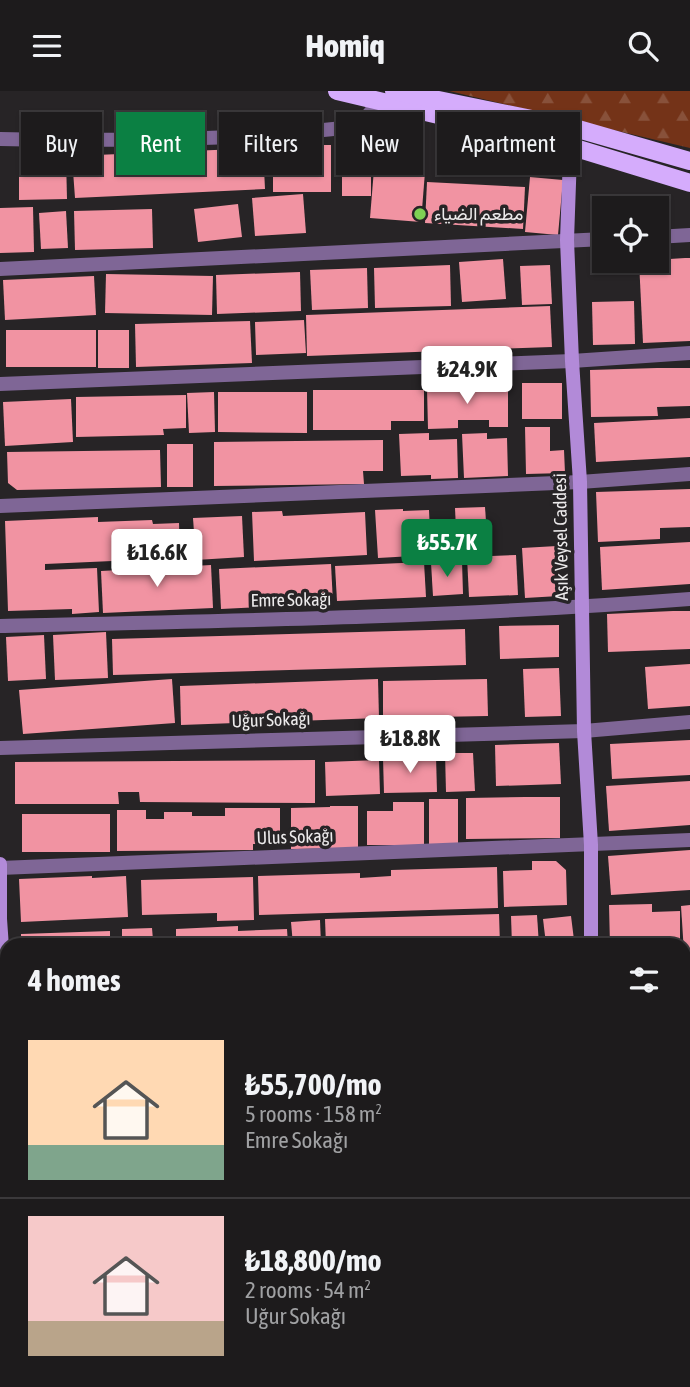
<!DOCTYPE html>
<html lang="en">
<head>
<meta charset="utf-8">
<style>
	body { margin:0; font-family:"Asap Condensed",Vazirmatn,sans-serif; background:#252425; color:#f1f3f6; height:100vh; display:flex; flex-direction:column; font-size:26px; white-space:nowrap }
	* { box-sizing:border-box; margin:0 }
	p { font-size:23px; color:#a0a1a3 }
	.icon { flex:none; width:38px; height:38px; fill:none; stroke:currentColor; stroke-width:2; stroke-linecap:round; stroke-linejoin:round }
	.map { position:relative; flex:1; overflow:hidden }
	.side { position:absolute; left:0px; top:847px; width:691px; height:450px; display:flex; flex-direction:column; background:#1d1b1c; border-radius:21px 21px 0 0; box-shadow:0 2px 5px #0004,0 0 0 2px #3b393b }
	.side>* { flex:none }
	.guide { position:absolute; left:21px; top:21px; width:649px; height:63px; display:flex; gap:14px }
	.tools { position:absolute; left:592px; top:105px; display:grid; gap:14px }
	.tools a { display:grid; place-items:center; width:77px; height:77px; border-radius:0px; background:#1d1b1c; box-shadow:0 2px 5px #0004,0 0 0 2px #3b393b; font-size:35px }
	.price { position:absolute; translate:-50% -60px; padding:0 16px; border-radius:7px; background:#fff; color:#222; font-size:23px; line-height:46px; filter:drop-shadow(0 2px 4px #0008) }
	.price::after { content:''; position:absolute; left:50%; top:42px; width:21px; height:16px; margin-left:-10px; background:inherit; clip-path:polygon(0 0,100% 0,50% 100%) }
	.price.on { background:#0b8043; color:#fff }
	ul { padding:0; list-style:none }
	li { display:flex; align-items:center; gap:21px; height:175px; padding:0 28px }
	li+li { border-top:2px solid #3b393b }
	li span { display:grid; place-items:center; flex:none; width:196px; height:140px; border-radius:0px; color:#555 }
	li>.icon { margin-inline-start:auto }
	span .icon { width:84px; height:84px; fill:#fffc; stroke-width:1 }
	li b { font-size:30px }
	h2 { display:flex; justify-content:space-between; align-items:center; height:84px; padding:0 28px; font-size:30px }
	.pill { padding:0 24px; border-radius:0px; background:#1d1b1c; box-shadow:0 2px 5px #0004,0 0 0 2px #3b393b; font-size:24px; line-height:63px }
	.pill.on { background:#0b8043; color:#fff }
	header { display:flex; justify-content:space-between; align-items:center; height:91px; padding:0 28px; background:#1d1b1c; font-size:32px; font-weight:800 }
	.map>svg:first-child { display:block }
</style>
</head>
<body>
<header><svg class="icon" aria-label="menu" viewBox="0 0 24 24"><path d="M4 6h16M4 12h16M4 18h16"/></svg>Homiq<svg class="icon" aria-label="search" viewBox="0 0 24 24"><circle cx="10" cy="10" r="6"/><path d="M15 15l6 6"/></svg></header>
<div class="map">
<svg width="690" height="1296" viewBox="0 0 690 1296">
	<defs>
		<pattern id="forest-firs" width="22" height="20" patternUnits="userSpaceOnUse" patternTransform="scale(1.75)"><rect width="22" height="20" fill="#743318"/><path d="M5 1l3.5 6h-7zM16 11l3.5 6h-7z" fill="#88513a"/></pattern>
	</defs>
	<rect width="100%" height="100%" fill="#272426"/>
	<polygon fill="url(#forest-firs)" points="449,0 690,0 690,57"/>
	<g fill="#f193a2">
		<rect x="273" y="54" width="58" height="47"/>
		<polygon points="263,57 265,98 75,107 73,80 97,79 96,64"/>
		<rect x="342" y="61" width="29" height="44"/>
		<polygon points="66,67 67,108 19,109 19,68"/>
		<polygon points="374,78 425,81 421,131 370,127"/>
		<polygon points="530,86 563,89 558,144 525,141"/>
		<polygon points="427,91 525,96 523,138 425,132"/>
		<polygon points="303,103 306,142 255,145 252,107"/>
		<polygon points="238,113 242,146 198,151 194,118"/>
		<polygon points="33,116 34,161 0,162 0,117"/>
		<polygon points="152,118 153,157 75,159 74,120"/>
		<polygon points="66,120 68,157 41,158 39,122"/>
		<polygon points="685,167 690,167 690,250 643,252 639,170"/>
		<polygon points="503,168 506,208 462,211 459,171"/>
		<polygon points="450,174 451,215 375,217 374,177"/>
		<polygon points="550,174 552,213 522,214 520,175"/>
		<polygon points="367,177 368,217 312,219 310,179"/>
		<polygon points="300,181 301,220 217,223 216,184"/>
		<polygon points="106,183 213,185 212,224 105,222"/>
		<polygon points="94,185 96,224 5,229 3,189"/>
		<polygon points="634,210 635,253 593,254 592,211"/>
		<polygon points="550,215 552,256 307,265 306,224"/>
		<polygon points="304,229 306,262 256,264 255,231"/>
		<polygon points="250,230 252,272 136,276 135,233"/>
		<rect x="6" y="239" width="90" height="37"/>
		<rect x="98" y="239" width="31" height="38"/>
		<polygon points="657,277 690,277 690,315 657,316 658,325 591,326 590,279"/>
		<rect x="522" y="292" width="40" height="36"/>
		<polygon points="508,295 508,336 489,336 489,329 458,329 458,337 428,338 427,297"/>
		<polygon points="313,299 424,299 424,330 391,330 391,339 313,339"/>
		<polygon points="214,301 215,341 189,342 187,302"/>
		<polygon points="218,301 307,301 307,342 218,341"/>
		<polygon points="186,304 186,337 163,338 164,344 76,346 76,306"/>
		<polygon points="71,308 73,351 5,355 3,311"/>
		<polygon points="690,327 690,366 596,371 594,332"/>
		<polygon points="525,336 550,336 550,360 564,359 565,382 526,383"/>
		<polygon points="429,342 429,349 457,348 458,387 431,388 431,384 401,385 399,343"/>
		<polygon points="487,342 487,348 507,347 508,385 464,387 462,343"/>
		<polygon points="383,349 383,380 363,380 364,393 214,395 214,351"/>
		<rect x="167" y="353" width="26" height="43"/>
		<polygon points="160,359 161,396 17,399 8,392 7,361"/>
		<polygon points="690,398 690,436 660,437 660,448 598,451 596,401"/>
		<polygon points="485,416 488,459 457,460 455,417"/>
		<polygon points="403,418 403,420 429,419 431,464 378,467 375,419"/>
		<polygon points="282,420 283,425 365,421 367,464 254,470 252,421"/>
		<polygon points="242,425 244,466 196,469 193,427"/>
		<polygon points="98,426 98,431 152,429 153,433 179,432 180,467 45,473 45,479 97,477 99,521 72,523 72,518 8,520 5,430"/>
		<polygon points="690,451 690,493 602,499 600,456"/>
		<polygon points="557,455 559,505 525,507 522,457"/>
		<polygon points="516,464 518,504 469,506 467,466"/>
		<polygon points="424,471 426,506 337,510 335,475"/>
		<polygon points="462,471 463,503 433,505 431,472"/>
		<polygon points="331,473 333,512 221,518 219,478"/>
		<polygon points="211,474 213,517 103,522 101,480"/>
		<polygon points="673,520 690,520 690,558 608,561 607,523"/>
		<polygon points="559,534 559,566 500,568 499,535"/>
		<polygon points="465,538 466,574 113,584 112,548"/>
		<polygon points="106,541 108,587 55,589 53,544"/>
		<polygon points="44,544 46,588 8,590 6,546"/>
		<polygon points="690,573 690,615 648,618 645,576"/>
		<polygon points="559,577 561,625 525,626 523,578"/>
		<polygon points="172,588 175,632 23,643 19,599"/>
		<polygon points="378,588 379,627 181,634 180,595"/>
		<polygon points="487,588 488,625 383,627 383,590"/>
		<polygon points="690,649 690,684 612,688 610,653"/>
		<polygon points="559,652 561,693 496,695 495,654"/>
		<polygon points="445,662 473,662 475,700 446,701"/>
		<polygon points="436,665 437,701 384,702 383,667"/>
		<polygon points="315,669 315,712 140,711 139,701 118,701 119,713 15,713 15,671"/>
		<polygon points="379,669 380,703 326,705 325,671"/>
		<polygon points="690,690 690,734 609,740 606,695"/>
		<polygon points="525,706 560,706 560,747 466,748 466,707"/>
		<rect x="429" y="708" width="29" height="45"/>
		<polygon points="393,711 424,711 424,754 367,754 367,720 393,720"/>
		<polygon points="330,715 358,715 358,757 291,758 291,717 330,716"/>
		<polygon points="225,717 280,717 280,753 253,753 253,759 117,760 117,719 146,719 146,728 164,728 164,721 192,721 192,725 225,725"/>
		<rect x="22" y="723" width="88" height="38"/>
		<polygon points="690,759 690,799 611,804 608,765"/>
		<polygon points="532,770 556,770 566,779 567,814 504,816 503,780 532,779"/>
		<polygon points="497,776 498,817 259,824 258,785 360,782 360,787 391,785 391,779"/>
		<polygon points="92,785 92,787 126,785 128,826 21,831 19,788"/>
		<polygon points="253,786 254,829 217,830 217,822 142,824 141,789"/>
		<polygon points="652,813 652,821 680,820 680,854 610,854 609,814"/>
		<polygon points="690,814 690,861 684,861 681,815"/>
		<polygon points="499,823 500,854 326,854 325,828"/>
		<polygon points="537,824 539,854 512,854 511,825"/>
		<polygon points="571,825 574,849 546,853 543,828"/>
		<polygon points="320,829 321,854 293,854 291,831"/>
		<polygon points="238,835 238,840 287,838 288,854 122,854 122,838 152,837 153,849 176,848 176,838"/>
		<polygon points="110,840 110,854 21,854 21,843"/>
		<polygon points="690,886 690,924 684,924 684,887"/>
		<rect x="684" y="935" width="6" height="38"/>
	</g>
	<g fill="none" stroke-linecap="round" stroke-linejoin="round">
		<g stroke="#7f6696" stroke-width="14">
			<path d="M 0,48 C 120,50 240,50 359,35 L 379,11"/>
			<polyline points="656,146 690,144"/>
			<polyline points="0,178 604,148"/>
			<polyline points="0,293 572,270 690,262"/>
			<polyline points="0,415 580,391 690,383"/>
			<path d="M 0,535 C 230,530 460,526 690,508"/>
			<polyline points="0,657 584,640 690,631"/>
			<polyline points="0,777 690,749"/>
			<polyline points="684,872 690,872"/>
			<polyline points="684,997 690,996"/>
			<polyline points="684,1114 690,1114"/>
			<polyline points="0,1147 7,1147"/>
			<polyline points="684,1228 690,1228"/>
			<polyline points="0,1257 7,1257"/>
		</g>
		<g stroke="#b28ad8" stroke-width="14">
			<polyline points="571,36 567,149 572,270 580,391 584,640 591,754 591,854"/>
			<polyline points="0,773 0,828 5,899 7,1067"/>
			<polyline points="14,1290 14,1296"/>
			<polyline points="612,1290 612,1296"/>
		</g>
		<g stroke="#d5acfc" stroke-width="18">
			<polyline points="337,0 569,55 690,92"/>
			<polyline points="394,0 571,36 690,70"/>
		</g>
	</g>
	<circle fill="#7ed053" stroke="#272426" stroke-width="2.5" cx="420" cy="123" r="7"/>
	<g text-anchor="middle" stroke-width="7" stroke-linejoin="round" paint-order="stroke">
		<g font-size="18" fill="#edebec" stroke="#272426" text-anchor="start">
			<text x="434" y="129">مطعم الضياء</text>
		</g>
		<g font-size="18" fill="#edebec" stroke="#272426">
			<text transform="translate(561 446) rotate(-91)" y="6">Aşık Veysel Caddesi</text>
			<text transform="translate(291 509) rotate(-1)" y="6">Emre Sokağı</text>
			<text transform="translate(271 629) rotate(-2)" y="6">Uğur Sokağı</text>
			<text transform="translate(295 746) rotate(-2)" y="6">Ulus Sokağı</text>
		</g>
	</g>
</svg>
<div class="tools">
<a><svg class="icon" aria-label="locate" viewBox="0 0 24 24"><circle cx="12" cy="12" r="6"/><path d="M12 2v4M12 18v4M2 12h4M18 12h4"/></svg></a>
</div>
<b class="price" style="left:467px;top:315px">₺24.9K</b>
<b class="price on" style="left:447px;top:488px">₺55.7K</b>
<b class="price" style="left:157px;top:498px">₺16.6K</b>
<b class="price" style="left:410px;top:684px">₺18.8K</b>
<div class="guide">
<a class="pill">Buy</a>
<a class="pill on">Rent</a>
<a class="pill">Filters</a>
<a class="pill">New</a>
<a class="pill">Apartment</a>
</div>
<section class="side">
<h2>4 homes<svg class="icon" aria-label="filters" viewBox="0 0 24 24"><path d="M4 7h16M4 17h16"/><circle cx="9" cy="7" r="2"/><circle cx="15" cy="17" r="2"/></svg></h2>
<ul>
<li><span style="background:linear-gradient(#ffd9b3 75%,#7fa58c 0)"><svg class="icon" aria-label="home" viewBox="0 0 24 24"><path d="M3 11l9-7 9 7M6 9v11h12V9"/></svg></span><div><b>₺55,700/mo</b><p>5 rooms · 158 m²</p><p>Emre Sokağı</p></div></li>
<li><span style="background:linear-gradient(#f6c9c9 75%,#b9a48a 0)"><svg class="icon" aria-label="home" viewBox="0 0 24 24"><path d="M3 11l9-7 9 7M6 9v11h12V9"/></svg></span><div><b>₺18,800/mo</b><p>2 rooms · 54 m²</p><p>Uğur Sokağı</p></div></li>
</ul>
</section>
</div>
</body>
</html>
